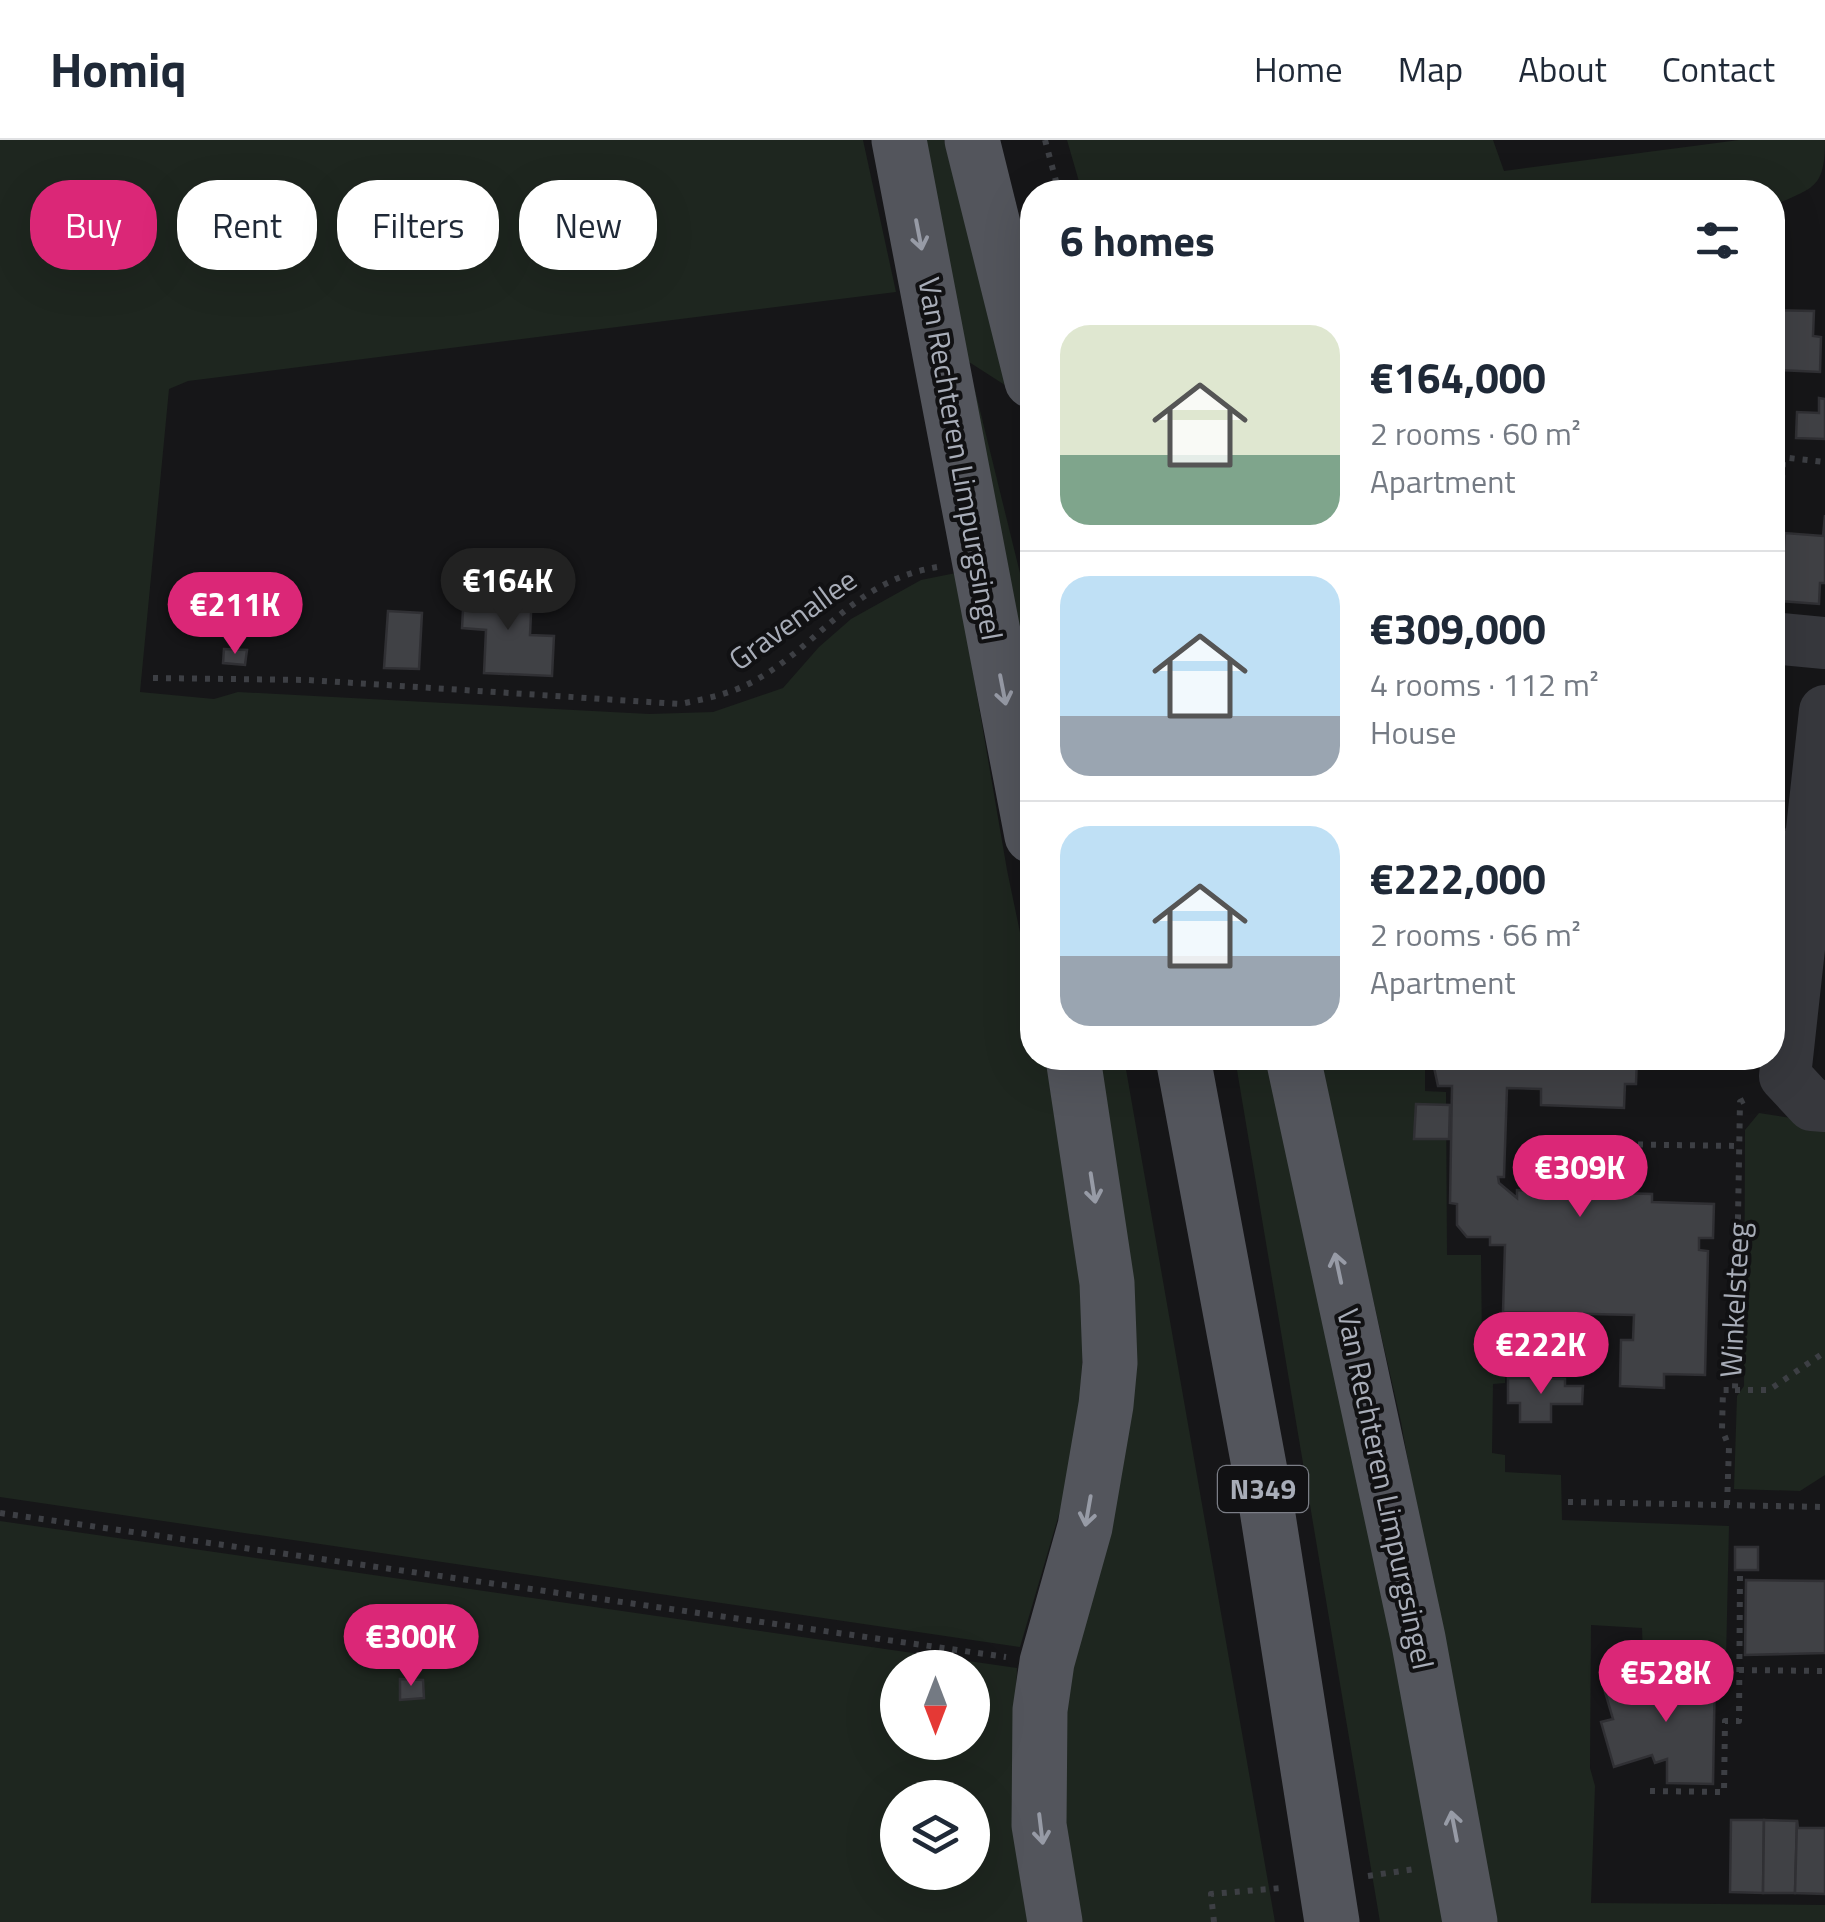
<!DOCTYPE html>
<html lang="en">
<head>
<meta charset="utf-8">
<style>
	body { margin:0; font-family:"Titillium Web",sans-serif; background:#f2f2f3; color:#1f2937; height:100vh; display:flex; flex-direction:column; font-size:38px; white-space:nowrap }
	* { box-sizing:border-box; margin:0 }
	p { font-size:32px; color:#747a83 }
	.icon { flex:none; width:55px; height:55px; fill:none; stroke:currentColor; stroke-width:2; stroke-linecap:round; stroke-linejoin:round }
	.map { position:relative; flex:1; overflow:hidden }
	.side { position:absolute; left:1020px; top:40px; width:765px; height:890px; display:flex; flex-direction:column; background:#fff; border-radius:40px; box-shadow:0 10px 40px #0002 }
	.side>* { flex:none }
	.hud { position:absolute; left:30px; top:40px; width:840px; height:90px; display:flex; gap:20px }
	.needle { width:65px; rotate:180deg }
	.fabs { position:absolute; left:880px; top:1510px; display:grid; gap:20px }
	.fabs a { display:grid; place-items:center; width:110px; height:110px; border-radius:50%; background:#fff; box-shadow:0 10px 40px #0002; font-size:50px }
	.price { position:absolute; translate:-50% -85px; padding:0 22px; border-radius:35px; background:#db2777; color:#fff; font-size:32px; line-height:65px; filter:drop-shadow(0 2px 5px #0008) }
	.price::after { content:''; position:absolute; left:50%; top:60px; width:30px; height:22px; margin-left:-15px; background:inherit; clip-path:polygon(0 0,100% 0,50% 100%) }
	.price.selected { background:#222; color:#fff }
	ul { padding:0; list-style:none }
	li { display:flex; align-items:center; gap:30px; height:250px; padding:0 40px }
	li+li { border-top:2px solid #e0e1e3 }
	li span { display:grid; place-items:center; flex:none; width:280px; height:200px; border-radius:30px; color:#555 }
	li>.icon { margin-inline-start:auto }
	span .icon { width:120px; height:120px; fill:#fffc; stroke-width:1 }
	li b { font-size:42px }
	h2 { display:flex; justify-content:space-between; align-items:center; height:120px; padding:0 40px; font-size:42px }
	.chip { padding:0 35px; border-radius:40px; background:#fff; box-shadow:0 10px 40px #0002; font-size:35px; line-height:90px }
	.chip.selected { background:#db2777; color:#fff }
	header { display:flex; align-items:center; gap:60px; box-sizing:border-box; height:140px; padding:0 50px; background:#fff; border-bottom:2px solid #e0e1e3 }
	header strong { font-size:48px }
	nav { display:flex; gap:55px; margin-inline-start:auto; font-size:35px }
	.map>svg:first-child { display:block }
</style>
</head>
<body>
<header>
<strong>Homiq</strong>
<nav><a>Home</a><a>Map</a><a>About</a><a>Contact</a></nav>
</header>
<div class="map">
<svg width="1825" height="1782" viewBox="0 0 1825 1782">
	<rect width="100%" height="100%" fill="#161618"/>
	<g fill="#1e261f" fill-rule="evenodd">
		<polygon points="0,0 863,0 896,152 188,241 169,249 140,552 214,559 238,552 649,574 713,572 783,548 819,507 851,479 921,440 956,433 1007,730 1032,850 1032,918 1049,918 1085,1181 1078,1286 1067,1347 1020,1507 0,1357"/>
		<polygon points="914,0 944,0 1008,247 969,222"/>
		<path d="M 1067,0 L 1493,0 L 1504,31 L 1739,0 L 1825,0 C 1825,50 1813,47 1773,66 L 1772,52 L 1082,52 Z"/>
		<polygon points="974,246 1032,482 1032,612"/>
		<polygon points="1091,918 1124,918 1275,1782 1078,1782 1050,1675 1081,1453"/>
		<polygon points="1235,918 1278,918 1301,1020 1444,1782 1380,1782"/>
		<polygon points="1318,918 1425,918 1425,951 1446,952 1447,1115 1481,1115 1482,1206 1505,1214 1505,1243 1493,1244 1492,1313 1505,1315 1505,1332 1561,1335 1562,1380 1729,1386 1726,1520 1643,1517 1642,1488 1591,1485 1590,1628 1595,1646 1591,1763 1825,1765 1825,1782 1497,1782 1486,1757 1401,1282"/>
		<polygon points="1759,973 1825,983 1825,1335 1800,1351 1734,1349 1737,1256 1744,1246 1745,990"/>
		<path d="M 0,1381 L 1017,1528 L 1012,1648 L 1033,1782 L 0,1782 ZM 898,1528 L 972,1528 L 972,1602 L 898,1602 ZM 898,1658 L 972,1658 L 972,1732 L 898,1732 Z"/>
	</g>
	<g fill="#404145" stroke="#303034" stroke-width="2.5">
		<polygon points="1772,170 1814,171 1813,196 1821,197 1820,232 1779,230 1779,221 1772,221"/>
		<polygon points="1819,258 1825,259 1825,299 1796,298 1797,272 1819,273"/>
		<polygon points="1825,375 1825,443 1820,443 1819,464 1780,461 1785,393 1823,396"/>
		<polygon points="489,449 532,452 530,495 554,496 552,536 484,533 486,490 462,488 464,452 488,453"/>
		<polygon points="388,471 422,473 419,529 384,528"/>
		<polygon points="224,509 247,510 245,525 223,523"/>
		<polygon points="1773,689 1793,690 1790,733 1772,733"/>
		<polygon points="1432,918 1637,918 1636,944 1625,944 1624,968 1541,965 1541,949 1507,948 1504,1037 1498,1037 1499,1043 1517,1058 1517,1050 1652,1054 1652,1062 1714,1064 1713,1098 1699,1098 1699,1110 1708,1111 1705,1235 1664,1234 1664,1248 1620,1246 1621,1200 1633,1200 1634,1175 1503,1172 1505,1105 1490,1105 1490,1097 1467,1097 1457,1085 1457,1064 1450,1063 1452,946 1438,946"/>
		<polygon points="1416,964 1450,965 1449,999 1414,999"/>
		<polygon points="1508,1238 1565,1239 1565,1246 1583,1246 1582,1264 1551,1264 1551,1282 1520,1282 1520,1263 1508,1263"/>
		<rect x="1735" y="1407" width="23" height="23"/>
		<polygon points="1746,1440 1825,1441 1825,1513 1745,1515"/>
		<polygon points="1691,1526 1715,1526 1713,1644 1667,1643 1667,1619 1655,1623 1652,1615 1614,1627 1601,1582 1613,1579 1603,1545 1641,1545 1640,1541 1691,1542"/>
		<polygon points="400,1539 423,1540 424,1558 400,1560"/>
		<polygon points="1731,1680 1764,1680 1763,1753 1730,1752"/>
		<polygon points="1764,1680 1797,1681 1795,1753 1763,1753"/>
		<polygon points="1797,1681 1798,1688 1825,1688 1825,1754 1795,1753"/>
	</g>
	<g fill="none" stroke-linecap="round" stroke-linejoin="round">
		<g stroke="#3d3f44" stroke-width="6" stroke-dasharray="5 8" stroke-linecap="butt">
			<polyline points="1045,0 1059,52"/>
			<polyline points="1776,457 1783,322 1789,318 1825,322"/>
			<path d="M 153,538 L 308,540 L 680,564 C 705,559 731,554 754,541 C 821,504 853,441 937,427"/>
			<polyline points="1534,1003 1740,1006"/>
			<polyline points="1735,1250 1769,1250 1825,1212"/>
			<polyline points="1568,1362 1825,1367"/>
			<polyline points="1727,1365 1729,1307 1722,1289 1723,1250 1735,1250 1740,962 1750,957"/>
			<polyline points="0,1373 1006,1517"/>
			<polyline points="1739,1530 1825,1531"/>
			<polyline points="1650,1651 1724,1652 1725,1581 1739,1581 1740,1435"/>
			<polyline points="1368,1736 1415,1729"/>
			<polyline points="1214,1782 1211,1754 1281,1748"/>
		</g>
		<g stroke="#37383d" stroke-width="52">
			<polyline points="1772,498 1825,503"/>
			<polyline points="1825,571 1785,936 1812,965 1825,966"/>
		</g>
		<g stroke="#53555c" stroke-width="55">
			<polyline points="899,0 1032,696"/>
			<polyline points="972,0 1032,241"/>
			<polyline points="1183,918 1266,1363 1332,1782"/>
			<polyline points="1293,918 1418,1498 1470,1782"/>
			<polyline points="1055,1782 1039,1685 1040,1570 1047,1522 1085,1387 1106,1265 1110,1223 1107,1143 1073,918"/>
		</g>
	</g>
	<defs><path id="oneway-shaft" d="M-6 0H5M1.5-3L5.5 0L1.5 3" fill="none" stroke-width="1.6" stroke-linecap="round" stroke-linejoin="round" transform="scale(2.5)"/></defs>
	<g stroke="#979ba6">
		<use href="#oneway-shaft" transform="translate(919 95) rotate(79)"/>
		<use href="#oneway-shaft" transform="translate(1003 550) rotate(79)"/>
		<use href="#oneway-shaft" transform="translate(1093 1048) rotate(81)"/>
		<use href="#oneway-shaft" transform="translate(1338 1128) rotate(-102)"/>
		<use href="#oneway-shaft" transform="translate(1088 1371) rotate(100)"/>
		<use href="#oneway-shaft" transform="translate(1454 1686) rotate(-101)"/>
		<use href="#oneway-shaft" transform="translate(1041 1689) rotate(83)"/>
	</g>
	<g text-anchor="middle" stroke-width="8" stroke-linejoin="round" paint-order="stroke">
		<rect fill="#111113" stroke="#7b7e86" stroke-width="2.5" x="1218" y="1326" width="90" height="46" rx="8"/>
		<g font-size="28" font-weight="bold" fill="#a8adb8">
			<text x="1263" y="1359">N349</text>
		</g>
		<g font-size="30" fill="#a8adb8" stroke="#111113">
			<text transform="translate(960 319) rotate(80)" y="10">Van Rechteren Limpurgsingel</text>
			<text transform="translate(793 480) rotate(-36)" y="10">Gravenallee</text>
			<text transform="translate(1735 1160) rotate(-87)" y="10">Winkelsteeg</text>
			<text transform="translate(1385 1349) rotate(78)" y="10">Van Rechteren Limpurgsingel</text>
		</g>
	</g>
</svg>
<div class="fabs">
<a><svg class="needle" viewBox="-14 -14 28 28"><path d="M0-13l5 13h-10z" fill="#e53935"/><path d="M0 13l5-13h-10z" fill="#747a83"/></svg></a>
<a><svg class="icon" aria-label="layers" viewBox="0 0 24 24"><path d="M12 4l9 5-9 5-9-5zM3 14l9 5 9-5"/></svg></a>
</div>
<b class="price selected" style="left:508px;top:493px">€164K</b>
<b class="price" style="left:235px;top:517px">€211K</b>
<b class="price" style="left:1580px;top:1080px">€309K</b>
<b class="price" style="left:1541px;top:1257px">€222K</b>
<b class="price" style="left:411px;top:1549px">€300K</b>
<b class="price" style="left:1666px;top:1585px">€528K</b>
<div class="hud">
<a class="chip selected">Buy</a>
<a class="chip">Rent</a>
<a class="chip">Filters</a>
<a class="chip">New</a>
</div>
<section class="side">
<h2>6 homes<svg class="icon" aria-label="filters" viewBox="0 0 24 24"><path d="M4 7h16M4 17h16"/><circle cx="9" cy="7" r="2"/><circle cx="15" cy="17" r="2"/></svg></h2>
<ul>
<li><span style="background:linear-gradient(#dfe7d0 65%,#7fa58c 0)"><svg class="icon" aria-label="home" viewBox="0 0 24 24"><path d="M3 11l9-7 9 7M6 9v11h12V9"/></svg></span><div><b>€164,000</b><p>2 rooms · 60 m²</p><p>Apartment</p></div></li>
<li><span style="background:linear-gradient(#bfe0f5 70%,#9aa5b1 0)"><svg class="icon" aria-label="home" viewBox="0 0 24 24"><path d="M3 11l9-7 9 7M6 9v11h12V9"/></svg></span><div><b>€309,000</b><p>4 rooms · 112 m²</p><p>House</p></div></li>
<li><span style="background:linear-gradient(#bfe0f5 65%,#9aa5b1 0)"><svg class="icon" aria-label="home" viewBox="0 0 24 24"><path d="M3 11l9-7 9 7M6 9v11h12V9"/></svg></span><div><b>€222,000</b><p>2 rooms · 66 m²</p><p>Apartment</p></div></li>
</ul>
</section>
</div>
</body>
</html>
